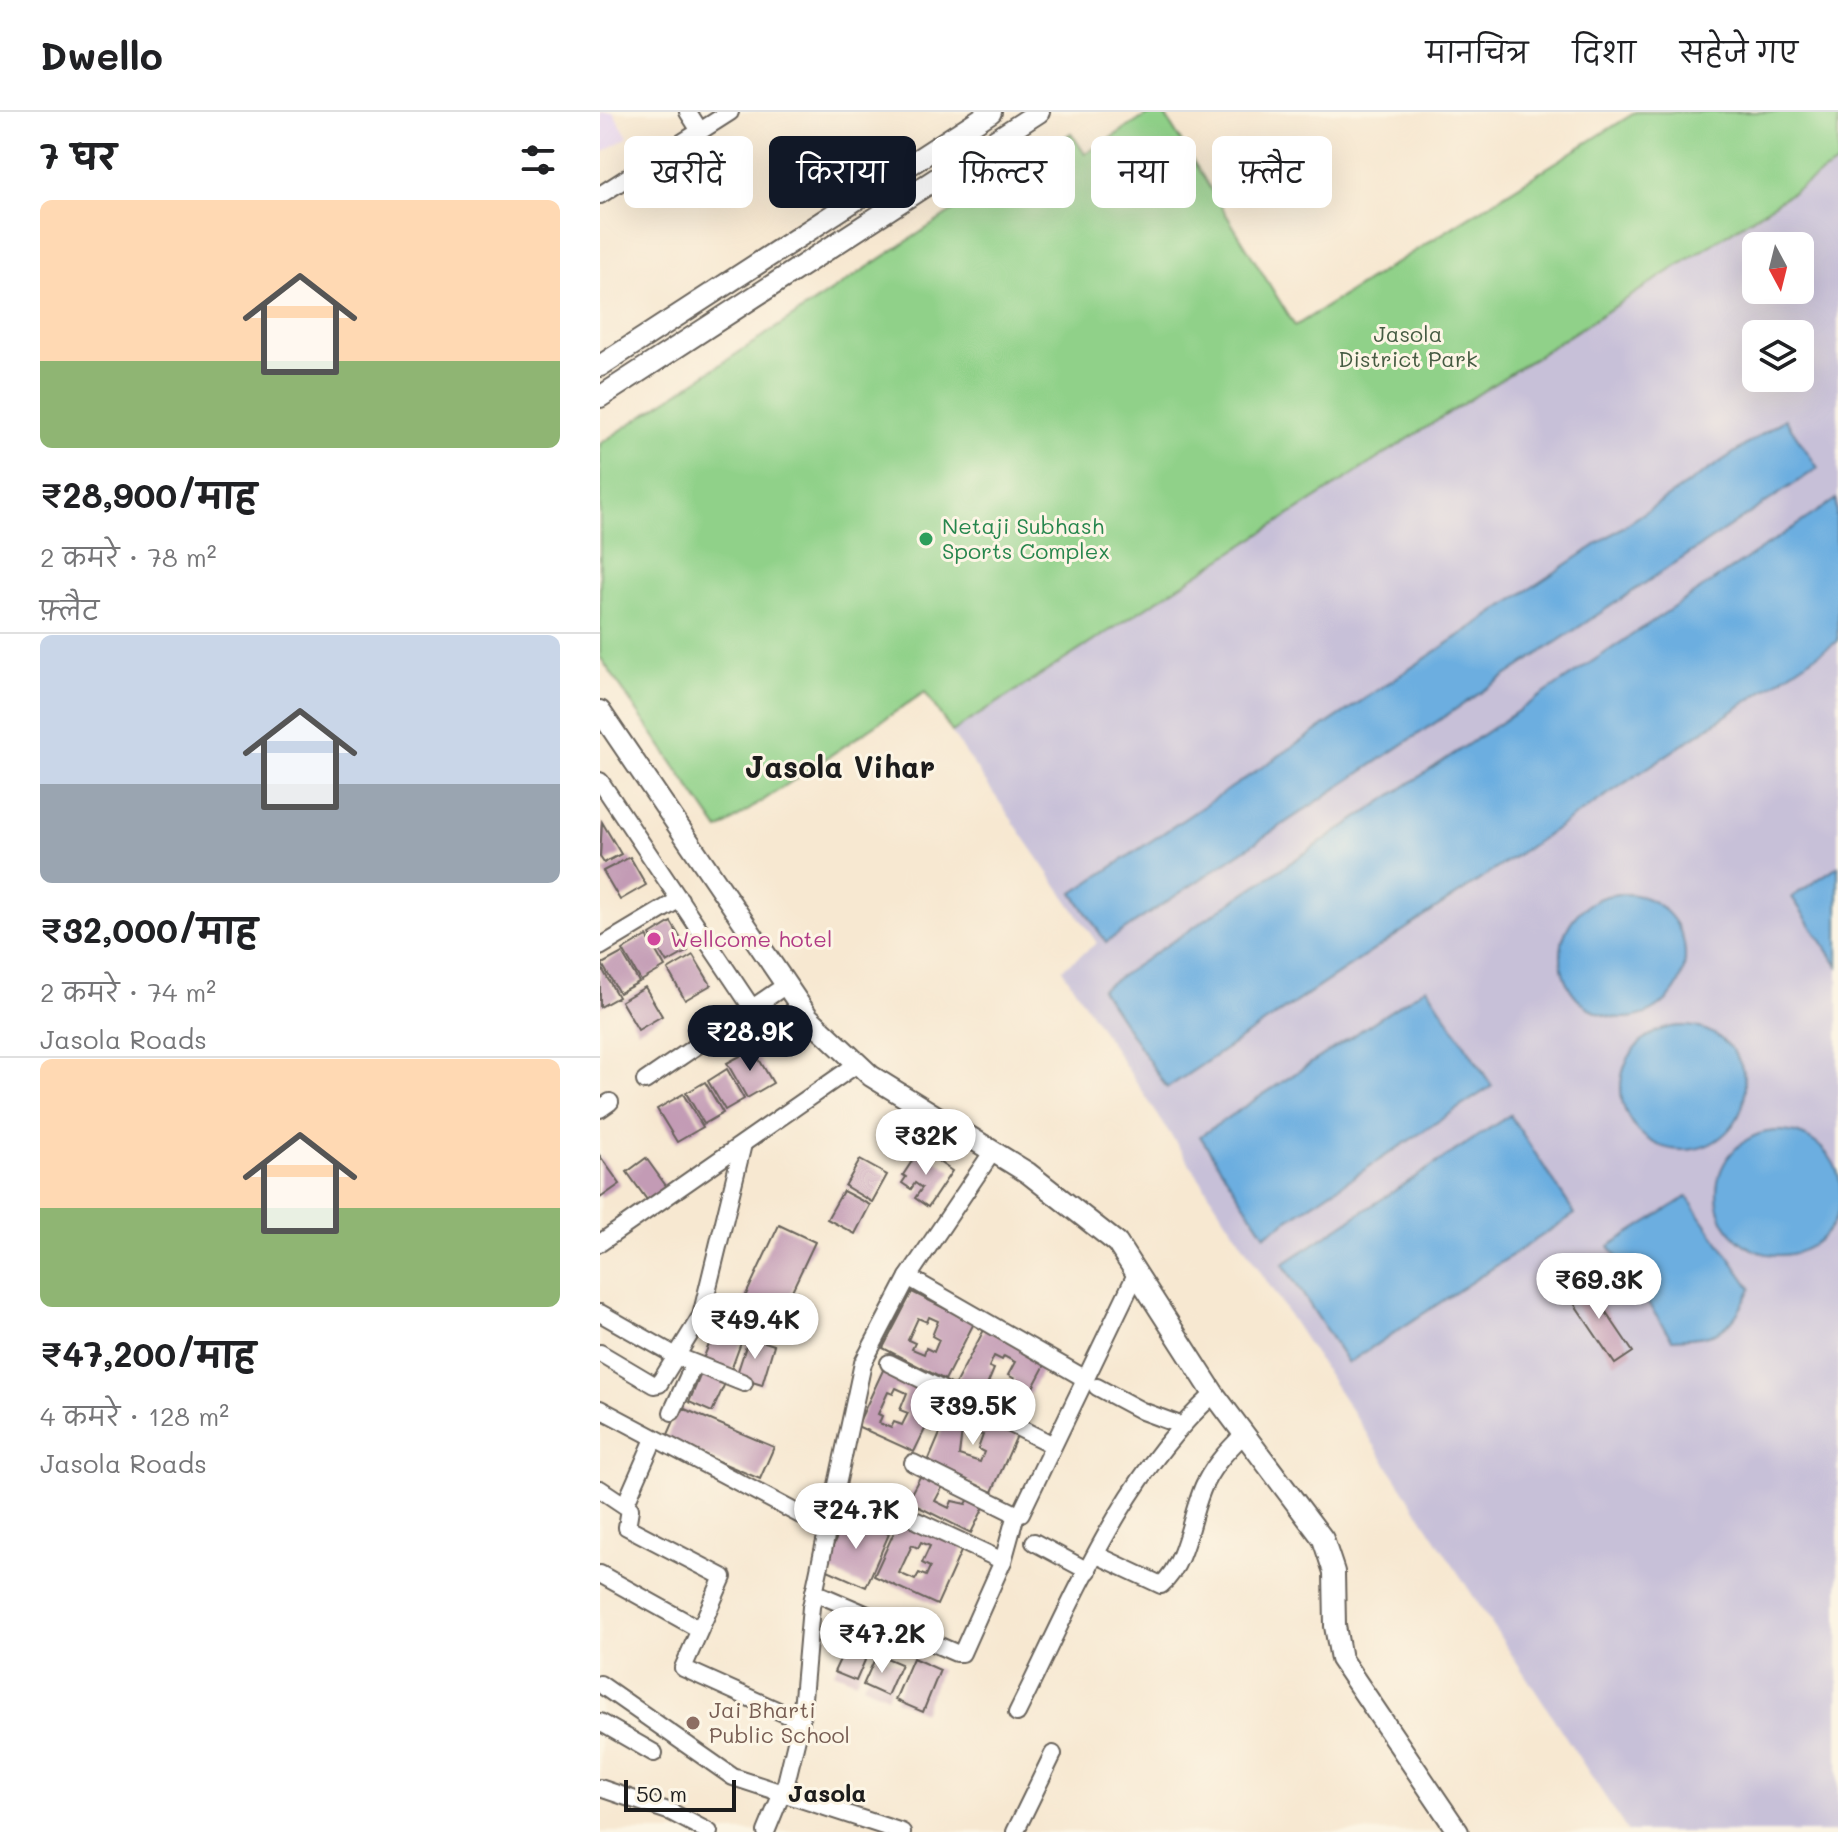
<!DOCTYPE html>
<html lang="hi">
<head>
<meta charset="utf-8">
<style>
	body { margin:0; font-family:Mali,"Playpen Sans Deva",sans-serif; background:#f2f2f2; color:#202124; height:100vh; display:flex; flex-direction:column; font-size:30px; white-space:nowrap }
	* { box-sizing:border-box; margin:0 }
	p { font-size:26px; color:#757577 }
	.icon { flex:none; width:44px; height:44px; fill:none; stroke:currentColor; stroke-width:2; stroke-linecap:round; stroke-linejoin:round }
	.map { position:relative; flex:1; overflow:hidden }
	.details { display:flex; flex-direction:column; background:#fff; width:600px }
	.details>* { flex:none }
	.banner { position:absolute; left:24px; top:24px; width:760px; height:72px; display:flex; gap:16px }
	.needle { width:52px; rotate:173deg }
	.controls { position:absolute; left:1142px; top:120px; display:grid; gap:16px }
	.controls a { display:grid; place-items:center; width:72px; height:72px; border-radius:12px; background:#fff; box-shadow:0 8px 32px #0002; font-size:40px }
	.scale { position:absolute; left:24px; bottom:20px; width:112px; box-sizing:border-box; padding-left:8px; border:4px solid #1c1c1c; border-top:0; font-size:22px; line-height:28px; white-space:nowrap; color:#1c1c1c; -webkit-text-stroke:6px #fcf5e5; paint-order:stroke }
	.price { position:absolute; translate:-50% -68px; padding:0 18px; border-radius:28px; background:#fff; color:#222; font-size:26px; line-height:52px; filter:drop-shadow(0 2px 4px #0008) }
	.price::after { content:''; position:absolute; left:50%; top:48px; width:24px; height:18px; margin-left:-12px; background:inherit; clip-path:polygon(0 0,100% 0,50% 100%) }
	.price.selected { background:#111827; color:#fff }
	ul { padding:0; list-style:none }
	li { display:grid; align-content:center; gap:16px; height:424px; padding:0 40px }
	li+li { border-top:2px solid #e0e0e0 }
	li span { display:grid; place-items:center; height:248px; border-radius:12px; color:#555 }
	li>.icon { margin-inline-start:auto }
	span .icon { width:144px; height:144px; fill:#fffc; stroke-width:1 }
	li b { font-size:34px }
	h2 { display:flex; justify-content:space-between; align-items:center; height:96px; padding:0 40px; font-size:34px }
	.chip { padding:0 28px; border-radius:12px; background:#fff; box-shadow:0 8px 32px #0002; font-size:28px; line-height:72px }
	.chip.selected { background:#111827; color:#fff }
	header { display:flex; align-items:center; gap:48px; box-sizing:border-box; height:112px; padding:0 40px; background:#fff; border-bottom:2px solid #e0e0e0 }
	header strong { font-size:38px }
	nav { display:flex; gap:44px; margin-inline-start:auto; font-size:28px }
	main { display:flex; flex:1; min-height:0 }
	.map>svg:first-child { display:block }
</style>
</head>
<body>
<header>
<strong>Dwello</strong>
<nav><a>मानचित्र</a><a>दिशा</a><a>सहेजे गए</a></nav>
</header>
<main>
<section class="details">
<h2>7 घर<svg class="icon" aria-label="filters" viewBox="0 0 24 24"><path d="M4 7h16M4 17h16"/><circle cx="9" cy="7" r="2"/><circle cx="15" cy="17" r="2"/></svg></h2>
<ul>
<li><span style="background:linear-gradient(#ffd9b3 65%,#8fb573 0)"><svg class="icon" aria-label="home" viewBox="0 0 24 24"><path d="M3 11l9-7 9 7M6 9v11h12V9"/></svg></span><div><b>₹28,900/माह</b><p>2 कमरे · 78 m²</p><p>फ़्लैट</p></div></li>
<li><span style="background:linear-gradient(#c9d6e8 60%,#9aa5b1 0)"><svg class="icon" aria-label="home" viewBox="0 0 24 24"><path d="M3 11l9-7 9 7M6 9v11h12V9"/></svg></span><div><b>₹32,000/माह</b><p>2 कमरे · 74 m²</p><p>Jasola Roads</p></div></li>
<li><span style="background:linear-gradient(#ffd9b3 60%,#8fb573 0)"><svg class="icon" aria-label="home" viewBox="0 0 24 24"><path d="M3 11l9-7 9 7M6 9v11h12V9"/></svg></span><div><b>₹47,200/माह</b><p>4 कमरे · 128 m²</p><p>Jasola Roads</p></div></li>
</ul>
</section>
<div class="map">
<svg width="1238" height="1720" viewBox="0 0 1238 1720">
	<rect width="100%" height="100%" fill="#fcf5e5"/>
	<filter id="ink" filterUnits="userSpaceOnUse"><feTurbulence type="fractalNoise" baseFrequency=".0125" numOctaves="2"/><feDisplacementMap in="SourceGraphic" scale="16" xChannelSelector="R" yChannelSelector="G"/><feConvolveMatrix kernelMatrix="1 2 1 2 8 2 1 2 1" color-interpolation-filters="sRGB"/></filter>
	<filter id="wash" filterUnits="userSpaceOnUse"><feTurbulence type="fractalNoise" baseFrequency=".006" numOctaves="4" result="noise"/><feDisplacementMap in="SourceGraphic" scale="32" xChannelSelector="R" yChannelSelector="G"/><feGaussianBlur stdDeviation="1.8" result="paint"/><feColorMatrix in="noise" values="0 0 0 0 0 0 0 0 0 0 0 0 0 0 0 0 0 1.4 0 .05"/><feComposite in="paint" operator="in"/></filter>
	<g filter="url(#wash)">
		<rect width="100%" height="100%" fill="#f7e8d1"/>
		<polygon fill="#e5d3f0" points="0,0 13,0 28,25 0,42"/>
		<path fill="#c7c0d8" fill-rule="evenodd" d="M 1238,52 L 1238,1720 L 1028,1720 L 462,857 L 497,831 L 351,620 ZM 1156,134 L 1200,134 L 1200,178 L 1156,178 ZM 1156,222 L 1200,222 L 1200,266 L 1156,266 Z"/>
		<polygon fill="#90d189" stroke="#567652" stroke-width="2" points="552,0 563,0 695,214 1036,0 1238,0 1238,51 352,620 325,580 119,718 0,545 0,332 471,21 485,42"/>
		<g fill="#6caee0" stroke="#44657e" stroke-width="2">
			<polygon points="1185,307 1218,356 506,830 473,781"/>
			<polygon points="1236,387 1238,529 567,976 501,877"/>
			<polygon points="1238,754 1238,854 1192,785"/>
			<circle cx="1023" cy="844" r="62"/>
			<polygon points="827,875 892,974 665,1123 600,1024"/>
			<circle cx="1083" cy="976" r="62"/>
			<polygon points="910,1003 975,1102 748,1251 683,1152"/>
			<circle cx="1179" cy="1081" r="62"/>
			<path d="M 1087,1085 L 1151,1176 C 1130,1221 1120,1225 1072,1227 L 1009,1134 Z"/>
		</g>
		<g id="blocks">
			<g fill="#c39bb5" fill-rule="evenodd">
				<polygon points="2,710 21,742 4,751 0,745"/>
				<polygon points="30,745 46,773 20,788 3,759"/>
				<polygon points="71,810 88,839 67,851 50,823"/>
				<polygon points="47,824 65,855 41,869 23,838"/>
				<polygon points="22,841 39,870 19,881 2,852"/>
				<polygon points="93,843 111,873 85,888 68,858"/>
				<polygon points="0,853 18,885 0,895"/>
				<polygon points="45,875 62,904 38,918 21,889"/>
				<polygon points="153,937 173,971 147,986 127,951"/>
				<polygon points="127,957 144,987 125,998 108,969"/>
				<polygon points="105,970 123,1001 104,1012 86,981"/>
				<polygon points="83,982 103,1015 77,1030 57,997"/>
				<polygon points="320,1037 352,1059 328,1095 315,1086 322,1076 315,1071 311,1077 302,1071 306,1065 303,1063"/>
				<polygon points="0,1044 20,1072 0,1086"/>
				<polygon points="46,1046 69,1078 50,1092 27,1060"/>
				<polygon points="260,1048 287,1063 272,1090 245,1074"/>
				<polygon points="243,1079 270,1093 255,1122 227,1107"/>
				<polygon points="179,1113 215,1130 180,1204 144,1187"/>
				<polygon points="983,1166 1033,1240 1015,1252 965,1178"/>
				<path d="M 312,1180 L 374,1211 L 345,1268 L 283,1236 ZM 329,1205 L 338,1209 L 332,1224 L 339,1228 L 334,1240 L 326,1236 L 324,1242 L 312,1237 L 315,1231 L 308,1228 L 318,1206 L 327,1210 Z"/>
				<path d="M 385,1216 L 447,1249 L 418,1304 L 355,1272 ZM 394,1244 L 402,1248 L 404,1244 L 415,1250 L 408,1263 L 415,1267 L 411,1276 L 388,1271 L 394,1257 L 389,1255 Z"/>
				<polygon points="115,1218 142,1228 131,1258 103,1247"/>
				<polygon points="149,1225 174,1233 162,1273 136,1265"/>
				<path d="M 284,1256 L 342,1282 L 314,1340 L 257,1314 ZM 296,1276 L 307,1281 L 300,1298 L 308,1301 L 302,1313 L 294,1310 L 291,1316 L 279,1311 L 282,1304 L 278,1302 L 288,1280 L 293,1282 Z"/>
				<polygon points="102,1259 126,1269 112,1300 89,1290"/>
				<path d="M 353,1291 L 419,1319 L 392,1380 L 327,1352 ZM 362,1319 L 383,1323 L 378,1337 L 384,1340 L 380,1350 L 359,1343 Z"/>
				<polygon points="80,1295 174,1335 160,1367 66,1327"/>
				<polygon points="321,1363 343,1374 335,1389 349,1396 352,1389 366,1392 369,1387 384,1395 371,1421 307,1389"/>
				<polygon points="247,1403 289,1422 266,1475 223,1456"/>
				<path d="M 300,1407 L 363,1435 L 337,1493 L 274,1464 ZM 321,1430 L 330,1434 L 322,1451 L 330,1455 L 326,1464 L 319,1461 L 315,1468 L 299,1461 L 312,1433 L 318,1436 Z"/>
				<polygon points="248,1530 269,1539 256,1569 234,1560"/>
				<polygon points="277,1542 301,1552 287,1584 263,1573"/>
				<polygon points="313,1546 340,1558 323,1600 295,1588"/>
			</g>
		</g>
	</g>
	<g filter="url(#ink)">
		<use href="#blocks" fill-opacity="0" stroke="#69635b" stroke-width="2"/>
		<g fill="none" stroke-linecap="round" stroke-linejoin="round">
			<defs>
				<g id="minor">
					<polyline points="88,0 100,19"/>
					<polyline points="0,83 130,0"/>
					<polyline points="0,669 152,896"/>
					<polyline points="0,835 80,787"/>
					<polyline points="45,969 186,873"/>
					<polyline points="0,997 10,990"/>
					<polyline points="0,1131 257,952"/>
					<polyline points="308,1165 484,1266"/>
					<polyline points="0,1201 76,1244 144,1271"/>
					<polyline points="0,1241 54,1273 59,1272 101,1204 143,1032"/>
					<polyline points="289,1251 453,1333"/>
					<polyline points="497,1275 542,1299 580,1313"/>
					<polyline points="0,1297 227,1417"/>
					<polyline points="72,1300 94,1252"/>
					<polyline points="313,1351 416,1402 421,1401 537,1160"/>
					<polyline points="0,1377 30,1397 27,1415 123,1465 83,1556 201,1609"/>
					<polyline points="25,1393 54,1327"/>
					<polyline points="317,1409 403,1449"/>
					<polyline points="434,1430 488,1459"/>
					<path d="M 497,1443 L 561,1473 C 588,1450 590,1401 605,1371 C 615,1351 629,1337 644,1322"/>
					<polyline points="0,1462 99,1517"/>
					<polyline points="214,1480 356,1541 362,1541 403,1449 416,1402"/>
					<polyline points="0,1572 133,1665 302,1720"/>
					<path d="M 417,1601 C 472,1491 521,1365 614,1282"/>
					<polyline points="0,1610 54,1641"/>
					<polyline points="0,1676 71,1700 109,1720"/>
					<polyline points="166,1720 186,1671 201,1609 211,1495 263,1251 308,1165 393,1039"/>
					<polyline points="415,1720 453,1642"/>
				</g>
				<g id="tertiary">
					<polyline points="0,254 391,0"/>
					<polyline points="0,285 439,0"/>
					<polyline points="0,599 208,905 271,964 428,1061 517,1131 614,1282 723,1427 734,1460 735,1514 741,1547 858,1720"/>
				</g>
			</defs>
			<use href="#minor" stroke="#69635b" stroke-width="20"/>
			<use href="#tertiary" stroke="#69635b" stroke-width="24"/>
			<use href="#minor" stroke="#fff" stroke-width="16"/>
			<use href="#tertiary" stroke="#fff" stroke-width="20"/>
		</g>
	</g>
	<circle fill="#2e9e5b" stroke="#fcf5e5" stroke-width="3" cx="326" cy="427" r="8"/>
	<circle fill="#d1479c" stroke="#fcf5e5" stroke-width="3" cx="54" cy="827" r="8"/>
	<circle fill="#8d6e63" stroke="#fcf5e5" stroke-width="3" cx="93" cy="1611" r="8"/>
	<g text-anchor="middle" stroke-width="6" stroke-linejoin="round" paint-order="stroke">
		<g font-size="22" fill="#455b42" stroke="#fcf5e5">
			<text x="808" y="230">Jasola<tspan x="808" dy="25">District Park</tspan></text>
		</g>
		<g font-size="22" fill="#27864d" stroke="#fcf5e5" text-anchor="start">
			<text x="342" y="422">Netaji Subhash<tspan x="342" dy="25">Sports Complex</tspan></text>
		</g>
		<g font-size="22" fill="#b23c85" stroke="#fcf5e5" text-anchor="start">
			<text x="70" y="835">Wellcome hotel</text>
		</g>
		<g font-size="22" fill="#785e54" stroke="#fcf5e5" text-anchor="start">
			<text x="109" y="1606">Jai Bharti<tspan x="109" dy="25">Public School</tspan></text>
		</g>
		<g font-size="24" font-weight="bold" fill="#1c1c1c" stroke="#fcf5e5">
			<text x="227" y="1690">Jasola</text>
		</g>
		<g font-size="30" font-weight="bold" fill="#1c1c1c" stroke="#fcf5e5">
			<text x="240" y="666">Jasola Vihar</text>
		</g>
	</g>
</svg>
<div class="controls">
<a><svg class="needle" viewBox="-14 -14 28 28"><path d="M0-13l5 13h-10z" fill="#e53935"/><path d="M0 13l5-13h-10z" fill="#757577"/></svg></a>
<a><svg class="icon" aria-label="layers" viewBox="0 0 24 24"><path d="M12 4l9 5-9 5-9-5zM3 14l9 5 9-5"/></svg></a>
</div>
<div class="scale">50 m</div>
<b class="price selected" style="left:150px;top:961px">₹28.9K</b>
<b class="price" style="left:326px;top:1065px">₹32K</b>
<b class="price" style="left:999px;top:1209px">₹69.3K</b>
<b class="price" style="left:155px;top:1249px">₹49.4K</b>
<b class="price" style="left:373px;top:1335px">₹39.5K</b>
<b class="price" style="left:256px;top:1439px">₹24.7K</b>
<b class="price" style="left:282px;top:1563px">₹47.2K</b>
<div class="banner">
<a class="chip">खरीदें</a>
<a class="chip selected">किराया</a>
<a class="chip">फ़िल्टर</a>
<a class="chip">नया</a>
<a class="chip">फ़्लैट</a>
</div>
</div>
</main>
</body>
</html>
